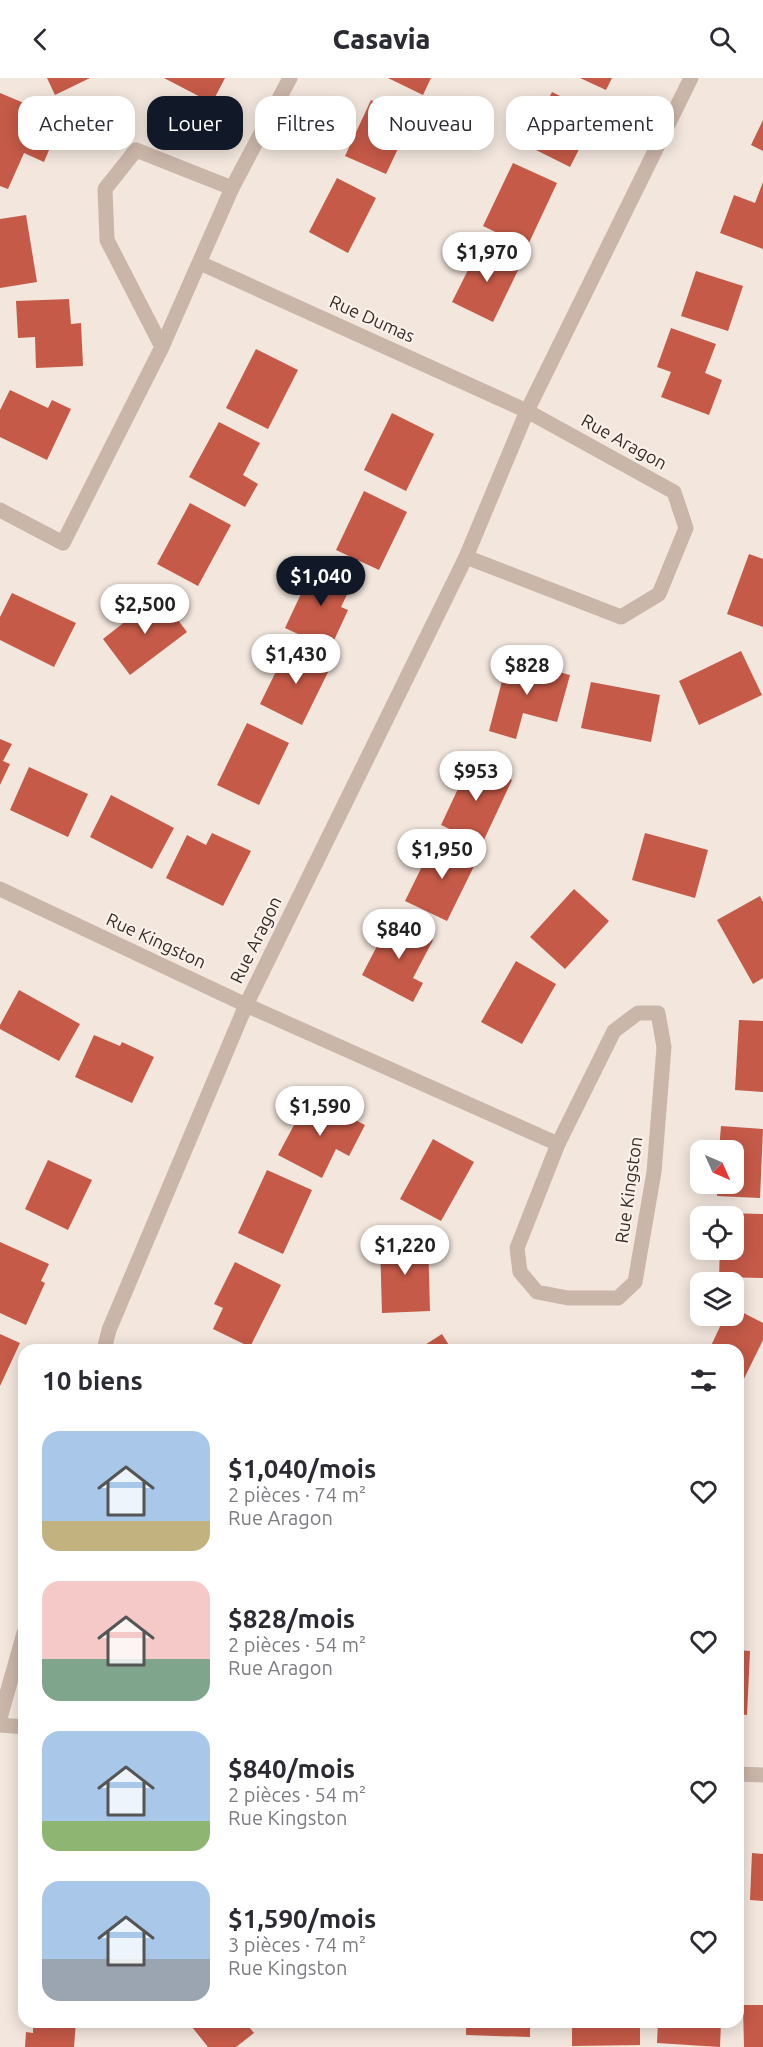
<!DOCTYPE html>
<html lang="fr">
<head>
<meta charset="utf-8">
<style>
	body { margin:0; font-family:Ubuntu,sans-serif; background:#f7f7f7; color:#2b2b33; height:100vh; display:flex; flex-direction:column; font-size:22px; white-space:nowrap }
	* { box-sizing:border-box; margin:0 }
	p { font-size:20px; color:#7c7c81 }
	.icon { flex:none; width:33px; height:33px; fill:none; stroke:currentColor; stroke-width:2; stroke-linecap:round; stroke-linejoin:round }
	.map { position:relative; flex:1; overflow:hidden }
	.side { position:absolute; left:18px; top:1266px; width:726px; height:684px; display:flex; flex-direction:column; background:#fff; border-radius:18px; box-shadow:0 3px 15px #0003 }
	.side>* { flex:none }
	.hud { position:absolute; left:18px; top:18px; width:728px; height:54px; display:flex; gap:12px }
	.needle { width:39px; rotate:135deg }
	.controls { position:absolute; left:690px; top:1062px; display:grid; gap:12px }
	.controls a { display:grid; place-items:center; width:54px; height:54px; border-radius:12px; background:#fff; box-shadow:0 3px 15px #0003; font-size:30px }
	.price { position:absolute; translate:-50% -51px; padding:0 14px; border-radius:21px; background:#fff; color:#222; font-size:20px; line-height:39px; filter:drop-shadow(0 2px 3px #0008) }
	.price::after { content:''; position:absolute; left:50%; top:36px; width:18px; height:14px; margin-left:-9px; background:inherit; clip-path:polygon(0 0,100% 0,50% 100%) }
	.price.active { background:#111827; color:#fff }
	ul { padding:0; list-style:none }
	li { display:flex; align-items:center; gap:18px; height:150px; padding:0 24px }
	li span { display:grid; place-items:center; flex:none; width:168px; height:120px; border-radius:18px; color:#555 }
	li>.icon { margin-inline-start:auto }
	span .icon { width:72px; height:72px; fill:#fffc; stroke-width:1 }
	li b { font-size:26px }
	h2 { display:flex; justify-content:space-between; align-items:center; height:72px; padding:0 24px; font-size:26px }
	.pill { padding:0 21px; border-radius:18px; background:#fff; box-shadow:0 3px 15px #0003; font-size:21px; line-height:54px }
	.pill.active { background:#111827; color:#fff }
	header { display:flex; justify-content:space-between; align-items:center; height:78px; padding:0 24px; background:#fff; font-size:27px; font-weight:800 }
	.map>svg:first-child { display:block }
</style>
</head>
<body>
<header><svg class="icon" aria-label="back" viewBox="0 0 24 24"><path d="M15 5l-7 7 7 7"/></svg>Casavia<svg class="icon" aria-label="search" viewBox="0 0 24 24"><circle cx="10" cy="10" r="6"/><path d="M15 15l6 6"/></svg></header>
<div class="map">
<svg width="763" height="1969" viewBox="0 0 763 1969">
	<rect width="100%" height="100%" fill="#f2e6dd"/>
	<g fill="#c55a48">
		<polygon points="47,0 90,0 55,17"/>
		<polygon points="164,0 225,0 212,25"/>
		<polygon points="388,0 431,0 423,17"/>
		<polygon points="580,0 612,0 606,12"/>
		<polygon points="552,14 597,36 570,89 526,67"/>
		<polygon points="0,15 62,41 44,84 24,75 8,111 0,108"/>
		<polygon points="371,22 412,41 386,96 345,78"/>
		<polygon points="763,42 763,73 751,67"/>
		<polygon points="513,85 557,105 527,169 483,148"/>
		<polygon points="337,100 376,120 348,175 309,154"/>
		<polygon points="763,104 763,171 720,155 734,117 755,125"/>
		<polygon points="26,137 37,204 0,210 0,141"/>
		<polygon points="481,166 521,186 493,244 452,224"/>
		<polygon points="696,193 743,208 728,253 681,238"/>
		<polygon points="69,221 71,246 81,245 83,288 36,290 35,259 18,260 16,223"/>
		<polygon points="671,250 716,266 705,295 722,302 709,337 661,319 671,294 657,289"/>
		<polygon points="256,271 298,292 268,351 226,330"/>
		<polygon points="10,312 48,330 52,322 71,331 47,382 0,359 0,332"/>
		<polygon points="392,335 434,356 406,413 364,392"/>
		<polygon points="219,344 260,365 243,397 258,406 245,429 189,399"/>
		<polygon points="364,413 407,434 379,492 336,472"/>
		<polygon points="190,425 231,447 198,508 157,486"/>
		<polygon points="749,476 763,481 763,549 727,536"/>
		<polygon points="315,486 353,504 341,529 348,532 330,571 285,550"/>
		<polygon points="12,515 76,545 54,589 0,562 0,539"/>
		<polygon points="159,517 187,554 130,597 103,561"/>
		<polygon points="289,567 331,588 302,647 260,626"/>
		<polygon points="741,573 762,617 699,647 679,603"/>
		<polygon points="508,580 570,597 557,644 523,635 516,661 489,653"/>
		<polygon points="591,604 660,617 651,664 581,650"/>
		<polygon points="247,645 289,665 259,727 217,707"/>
		<polygon points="0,661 12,666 3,683 10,686 0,707"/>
		<polygon points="471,683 512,702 482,766 441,747"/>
		<polygon points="29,689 88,716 68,759 10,732"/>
		<polygon points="111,717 174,750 152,791 90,759"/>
		<polygon points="212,755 251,773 223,828 166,800 187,757 206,767"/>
		<polygon points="645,755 708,772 695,820 632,802"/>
		<polygon points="436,760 478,780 447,843 405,823"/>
		<polygon points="574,811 609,843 565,891 530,859"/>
		<polygon points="760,818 763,824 763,900 753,906 717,842"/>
		<polygon points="391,841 433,862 413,900 423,905 413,924 362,897"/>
		<polygon points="516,883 556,906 522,966 481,944"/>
		<polygon points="19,912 80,946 59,983 0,951 0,947"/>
		<polygon points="739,942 763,943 763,1014 735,1012"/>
		<polygon points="94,957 120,968 122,964 154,979 132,1025 75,999"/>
		<polygon points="309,1019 365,1047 349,1078 336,1071 322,1100 278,1077"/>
		<polygon points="721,1048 763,1051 760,1120 717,1118 718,1106 734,1106 734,1072 719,1072"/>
		<polygon points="433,1061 474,1084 441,1143 400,1121"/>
		<polygon points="48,1082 92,1102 68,1152 25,1131"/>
		<polygon points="267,1092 312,1112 283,1176 238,1155"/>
		<polygon points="721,1135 763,1136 763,1200 719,1199 720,1172 734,1172 734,1138 720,1138"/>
		<polygon points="428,1161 430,1233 382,1235 380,1164"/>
		<polygon points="0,1164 49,1186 41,1203 45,1205 26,1247 0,1235"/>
		<polygon points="235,1184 281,1207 250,1269 213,1251 223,1230 214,1226"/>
		<polygon points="734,1230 763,1245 763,1262 738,1313 738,1272 709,1272 725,1238 734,1238"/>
		<polygon points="0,1256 20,1265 0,1308"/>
		<polygon points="442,1256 452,1272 417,1272"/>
		<polygon points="738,1572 750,1573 747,1637 738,1636"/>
		<polygon points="752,1775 763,1776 763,1823 750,1822"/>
		<polygon points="743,1927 763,1927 763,1969 744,1969"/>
		<polygon points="33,1944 76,1944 74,1969 25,1969 26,1954 33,1955"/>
		<polygon points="188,1944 245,1944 254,1955 236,1969 208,1969"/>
		<polygon points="466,1944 530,1944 530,1959 466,1957"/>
		<polygon points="572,1944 640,1944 640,1967 572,1968"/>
		<polygon points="658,1944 721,1944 720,1969 657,1965"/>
	</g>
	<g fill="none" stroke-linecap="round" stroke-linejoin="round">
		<g stroke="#cab5a9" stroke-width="15">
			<polyline points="200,185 527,333 674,414 686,450 659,516 621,539 466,479"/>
			<polyline points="162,269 107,162 105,111 136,72 232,110"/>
			<polyline points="0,432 63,465 162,269 232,110 290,0"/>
			<polyline points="0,811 246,927 558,1066"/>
			<polygon points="638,935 658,935 664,969 654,1094 635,1204 618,1220 568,1220 537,1214 520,1194 517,1170 558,1066 614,953"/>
			<polyline points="104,1272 109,1252 246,927 466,479 527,333 691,0"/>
			<polyline points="0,1640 24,1555"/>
			<polyline points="0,1647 24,1649"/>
			<polyline points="738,1696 763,1697"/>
		</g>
	</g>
	<g text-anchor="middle" stroke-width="4.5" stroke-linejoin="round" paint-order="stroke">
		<g font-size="18" fill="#382c29" stroke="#faf1ea">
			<text transform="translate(372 241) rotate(24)" y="6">Rue Dumas</text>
			<text transform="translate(624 364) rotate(29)" y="6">Rue Aragon</text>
			<text transform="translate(256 862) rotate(-64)" y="6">Rue Aragon</text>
			<text transform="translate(156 863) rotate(25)" y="6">Rue Kingston</text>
			<text transform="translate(629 1112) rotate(-82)" y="6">Rue Kingston</text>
		</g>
	</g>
</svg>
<div class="controls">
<a><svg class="needle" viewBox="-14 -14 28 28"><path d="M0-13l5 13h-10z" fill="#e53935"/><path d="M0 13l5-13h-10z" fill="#7c7c81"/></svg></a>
<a><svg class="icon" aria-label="locate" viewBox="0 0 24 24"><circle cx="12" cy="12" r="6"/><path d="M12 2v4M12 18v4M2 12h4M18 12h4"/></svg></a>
<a><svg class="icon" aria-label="layers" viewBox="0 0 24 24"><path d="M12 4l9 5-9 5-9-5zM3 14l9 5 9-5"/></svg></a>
</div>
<b class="price" style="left:487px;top:205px">$1,970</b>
<b class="price active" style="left:321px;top:529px">$1,040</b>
<b class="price" style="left:145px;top:557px">$2,500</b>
<b class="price" style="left:296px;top:607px">$1,430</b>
<b class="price" style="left:527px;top:618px">$828</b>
<b class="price" style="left:476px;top:724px">$953</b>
<b class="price" style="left:442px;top:802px">$1,950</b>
<b class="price" style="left:399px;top:882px">$840</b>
<b class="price" style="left:320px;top:1059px">$1,590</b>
<b class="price" style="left:405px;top:1198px">$1,220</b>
<div class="hud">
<a class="pill">Acheter</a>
<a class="pill active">Louer</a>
<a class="pill">Filtres</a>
<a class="pill">Nouveau</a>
<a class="pill">Appartement</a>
</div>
<section class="side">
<h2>10 biens<svg class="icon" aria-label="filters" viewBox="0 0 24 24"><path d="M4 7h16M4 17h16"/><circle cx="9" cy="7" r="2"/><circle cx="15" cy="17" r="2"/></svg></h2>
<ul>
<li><span style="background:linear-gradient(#a9c7e8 75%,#c2b280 0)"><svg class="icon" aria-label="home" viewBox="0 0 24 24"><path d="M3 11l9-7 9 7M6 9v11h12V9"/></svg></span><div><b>$1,040/mois</b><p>2 pièces · 74 m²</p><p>Rue Aragon</p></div><svg class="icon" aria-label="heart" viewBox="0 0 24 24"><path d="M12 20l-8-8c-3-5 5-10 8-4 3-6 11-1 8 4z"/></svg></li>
<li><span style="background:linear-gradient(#f6c9c9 65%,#7fa58c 0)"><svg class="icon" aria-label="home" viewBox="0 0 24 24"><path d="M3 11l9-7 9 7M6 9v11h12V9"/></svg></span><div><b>$828/mois</b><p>2 pièces · 54 m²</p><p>Rue Aragon</p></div><svg class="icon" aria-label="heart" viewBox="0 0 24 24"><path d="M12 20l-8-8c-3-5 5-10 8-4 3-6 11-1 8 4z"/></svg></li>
<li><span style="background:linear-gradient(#a9c7e8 75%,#8fb573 0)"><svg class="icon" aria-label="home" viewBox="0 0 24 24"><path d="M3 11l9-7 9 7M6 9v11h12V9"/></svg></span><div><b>$840/mois</b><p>2 pièces · 54 m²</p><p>Rue Kingston</p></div><svg class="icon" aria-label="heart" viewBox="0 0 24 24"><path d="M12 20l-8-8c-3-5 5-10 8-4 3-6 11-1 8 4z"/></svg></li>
<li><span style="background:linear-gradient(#a9c7e8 65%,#9aa5b1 0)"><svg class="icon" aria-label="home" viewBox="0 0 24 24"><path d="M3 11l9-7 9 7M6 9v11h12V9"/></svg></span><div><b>$1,590/mois</b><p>3 pièces · 74 m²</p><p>Rue Kingston</p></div><svg class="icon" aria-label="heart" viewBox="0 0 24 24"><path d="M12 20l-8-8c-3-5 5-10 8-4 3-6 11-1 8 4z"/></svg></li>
</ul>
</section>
</div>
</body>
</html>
